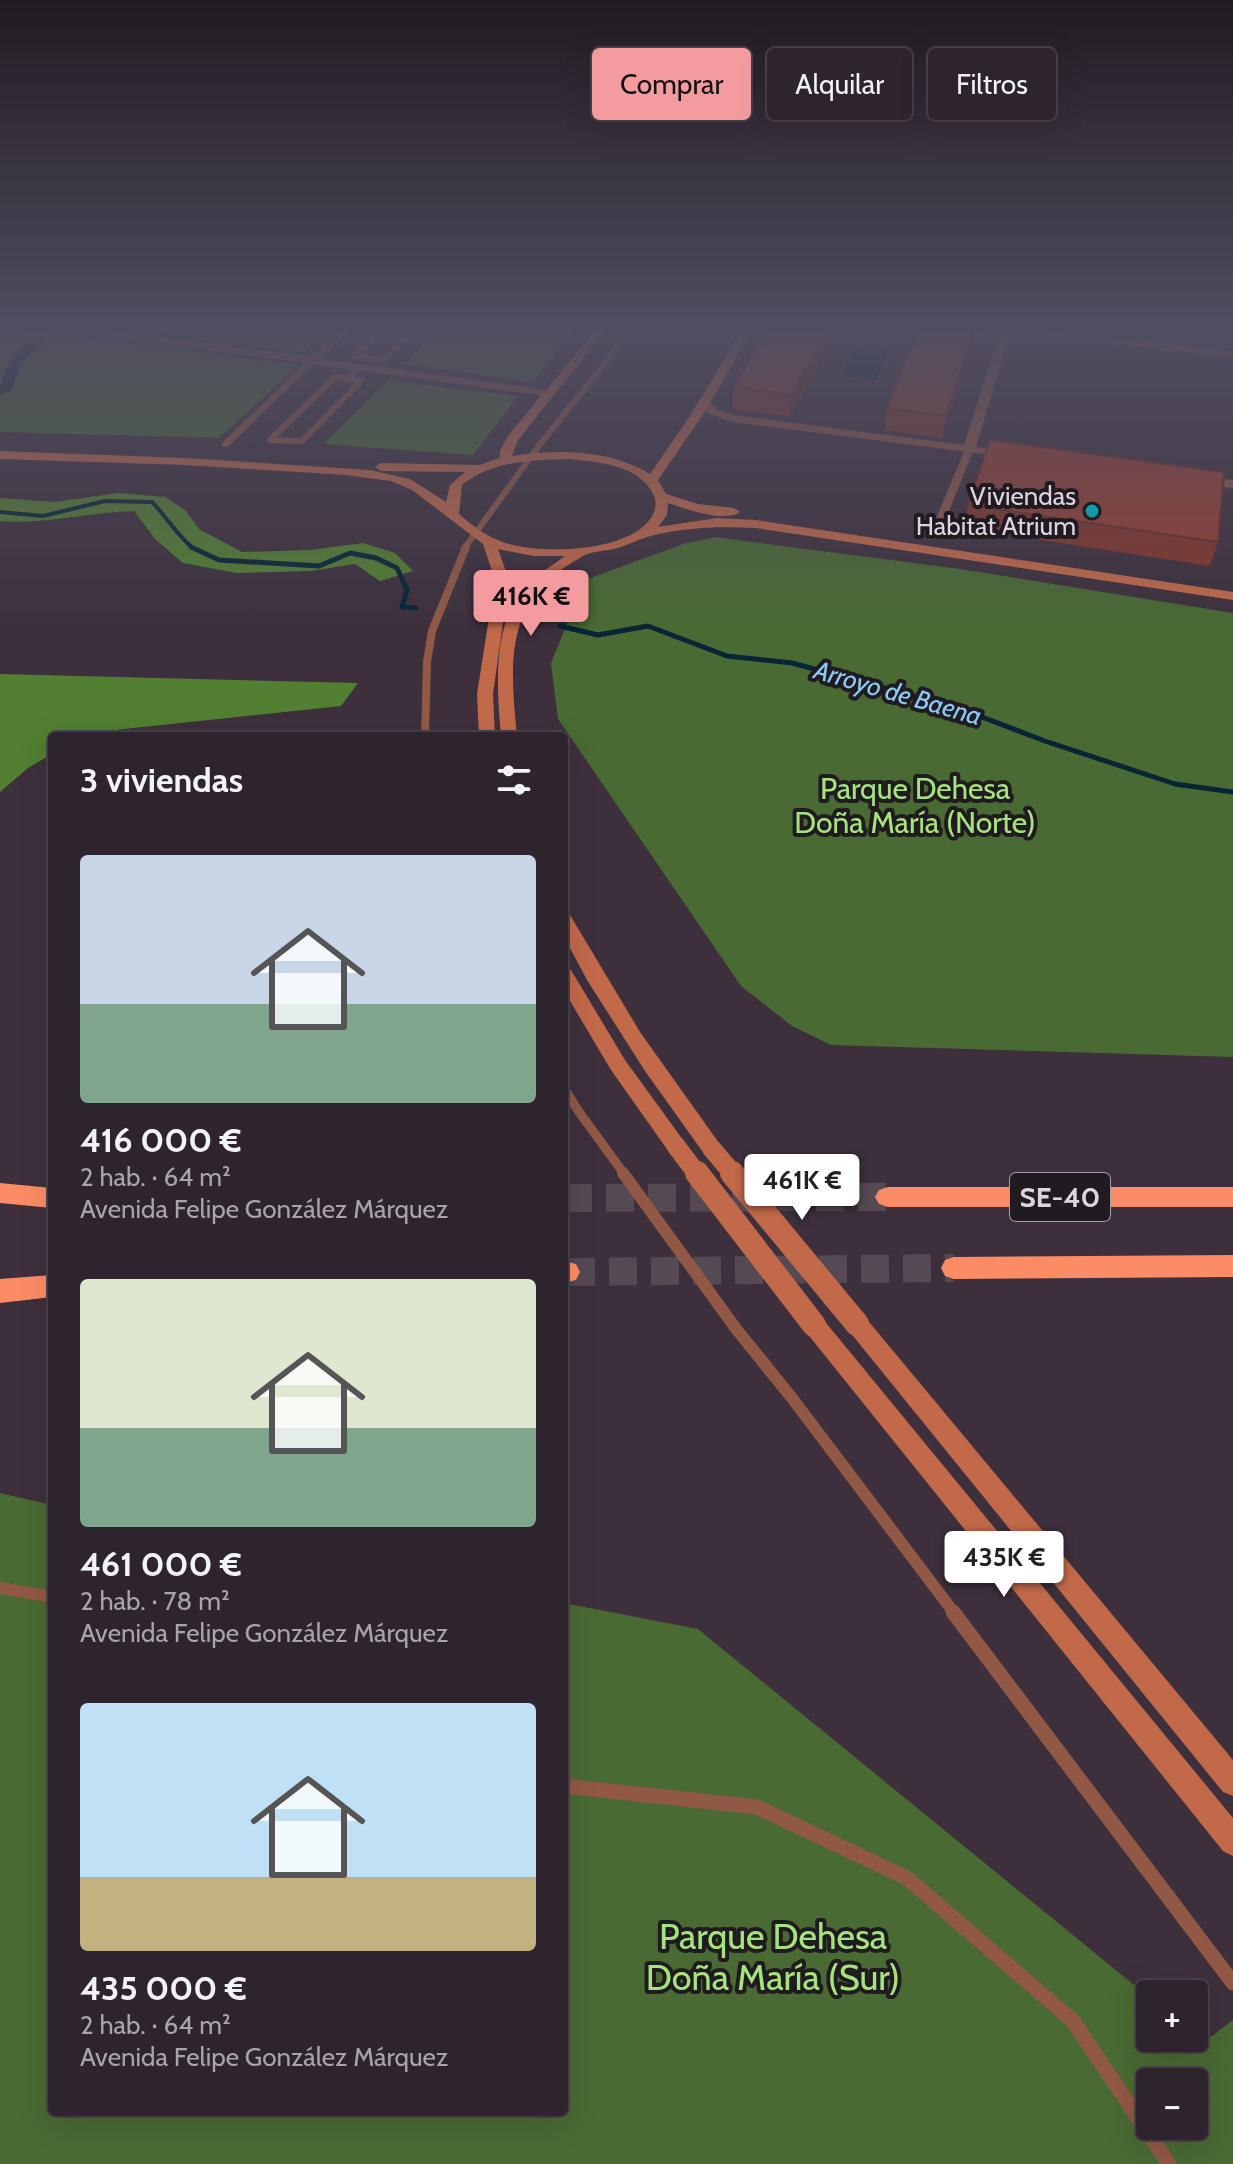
<!DOCTYPE html>
<html lang="es">
<head>
<meta charset="utf-8">
<style>
	body { margin:0; font-family:Cabin,sans-serif; background:#3a3039; color:#f1f3f6; height:100vh; display:flex; flex-direction:column; font-size:30px; white-space:nowrap }
	* { box-sizing:border-box; margin:0 }
	p { font-size:26px; color:#a7a4aa }
	.icon { flex:none; width:44px; height:44px; fill:none; stroke:currentColor; stroke-width:2; stroke-linecap:round; stroke-linejoin:round }
	.map { position:relative; flex:1; overflow:hidden }
	.panel { position:absolute; left:48px; top:732px; width:520px; height:1384px; display:flex; flex-direction:column; background:#2e242d; border-radius:8px; box-shadow:0 8px 32px #0002,0 0 0 2px #494149 }
	.panel>* { flex:none }
	.top-card { position:absolute; left:592px; top:48px; width:520px; height:72px; display:flex; gap:16px }
	.tools { position:absolute; left:1136px; top:1980px; display:grid; gap:16px }
	.tools a { display:grid; place-items:center; width:72px; height:72px; border-radius:8px; background:#2e242d; box-shadow:0 8px 32px #0002,0 0 0 2px #494149; font-size:40px }
	.price { position:absolute; translate:-50% -68px; padding:0 18px; border-radius:8px; background:#fff; color:#222; font-size:26px; line-height:52px; filter:drop-shadow(0 2px 4px #0008) }
	.price::after { content:''; position:absolute; left:50%; top:48px; width:24px; height:18px; margin-left:-12px; background:inherit; clip-path:polygon(0 0,100% 0,50% 100%) }
	.price.on { background:#f49b9f; color:#111 }
	ul { padding:0; list-style:none }
	li { display:grid; align-content:center; gap:16px; height:424px; padding:0 32px }
	li span { display:grid; place-items:center; height:248px; border-radius:8px; color:#555 }
	li>.icon { margin-inline-start:auto }
	span .icon { width:144px; height:144px; fill:#fffc; stroke-width:1 }
	li b { font-size:34px }
	h2 { display:flex; justify-content:space-between; align-items:center; height:96px; padding:0 32px; font-size:34px }
	.tag { padding:0 28px; border-radius:8px; background:#2e242d; box-shadow:0 8px 32px #0002,0 0 0 2px #494149; font-size:28px; line-height:72px }
	.tag.on { background:#f49b9f; color:#111 }
	.map>svg:first-child { display:block }
</style>
</head>
<body>
<div class="map">
<svg width="1233" height="2164" viewBox="0 0 1233 2164">
	<rect width="100%" height="100%" fill="#3d303c"/>
	<g fill="#496a33" fill-rule="evenodd">
		<polygon points="0,327 4,327 299,365 219,438 0,432"/>
		<polygon points="123,327 333,327 305,352"/>
		<polygon points="441,327 577,327 533,382 404,364"/>
		<polygon points="388,380 518,396 473,455 324,444"/>
		<polygon points="715,537 960,569 1233,613 1233,1057 831,1045 792,1026 741,986 558,719 551,663 585,580 683,544"/>
		<path d="M 0,1493 L 52,1505 L 52,2112 L 564,2112 L 564,1603 L 698,1629 L 1150,1998 L 1150,2038 L 1194,2038 L 1194,2034 L 1204,2042 L 1233,2020 L 1233,2164 L 0,2164 ZM 1150,2082 L 1194,2082 L 1194,2126 L 1150,2126 Z"/>
	</g>
	<g fill="#527f31">
		<path d="M 119,493 L 165,497 L 185,510 L 199,529 L 242,552 L 310,550 L 363,543 L 395,553 L 413,571 L 380,581 L 355,564 L 310,571 L 237,573 L 183,563 L 156,540 L 134,511 C 89,512 43,525 0,521 L 0,498 L 54,502 Z"/>
		<polygon points="0,674 358,683 341,706 87,733 82,736 52,736 52,754 28,768 0,792"/>
	</g>
	<polygon fill="#072536" points="855,348 888,352 876,380 841,376"/>
	<g fill="none" stroke-linecap="round" stroke-linejoin="round">
		<path stroke="#072536" stroke-width="4" d="M 0,512 L 43,516 L 105,501 L 152,502 C 165,515 182,542 195,549"/>
		<g stroke="#072536" stroke-width="5">
			<polyline points="191,547 219,560 319,566 350,553 376,558 397,568 407,590 402,607 416,608"/>
			<polyline points="560,626 598,635 648,626 727,656 792,663 961,709 1045,741 1175,784 1233,792"/>
		</g>
		<path fill="#072536" fill-rule="evenodd" d="M 40,337 L 46,341 L 22,363 L 11,390 L 0,395 C 0,370 16,346 40,337 Z"/>
		<g stroke="#554954" stroke-width="28" stroke-dasharray="28 14" stroke-linecap="butt">
			<polyline points="564,1198 888,1197"/>
			<polyline points="567,1272 954,1268"/>
		</g>
		<g stroke="#915845" stroke-width="6">
			<polyline points="387,327 355,356 384,360 417,327"/>
			<polyline points="961,333 1003,338"/>
			<polygon points="335,377 361,381 302,441 270,440"/>
			<polyline points="348,379 358,367"/>
			<polyline points="464,549 541,443 634,327"/>
		</g>
		<polyline stroke="#915845" stroke-width="8" points="425,736 427,662 432,631 466,547"/>
		<polyline stroke="#915845" stroke-width="9" points="564,1088 579,1112"/>
		<g stroke="#915845" stroke-width="12">
			<polyline points="792,1398 955,1614"/>
			<polyline points="0,1588 52,1597"/>
		</g>
		<g stroke="#915845" stroke-width="15">
			<polyline points="953,1612 1233,1983"/>
			<polyline points="564,1786 757,1807 907,1878 1073,2021 1169,2164"/>
		</g>
		<g fill="#915845" fill-rule="evenodd">
			<polygon points="990,327 1014,327 1233,352 1233,358 994,330"/>
			<polygon points="309,359 316,361 228,447 222,447 222,443"/>
			<polygon points="966,447 974,449 938,538 929,540 928,538"/>
		</g>
		<g fill="#915845" fill-rule="evenodd">
			<polygon points="59,327 86,327 310,357 345,327 356,327 321,359 546,390 552,393 546,396 64,330"/>
			<polygon points="1002,327 1012,327 976,447 1015,452 1015,458 732,422 710,414 698,403 708,401 718,410 734,415 964,445"/>
			<polygon points="1197,476 1233,480 1233,488 1193,483 1191,480"/>
		</g>
		<g fill="#c2694a" fill-rule="evenodd">
			<path d="M 598,327 L 608,327 L 518,440 L 512,456 C 558,449 609,449 650,474 L 692,413 L 744,327 L 754,327 L 704,413 L 658,480 L 666,494 L 698,504 L 734,508 L 740,512 C 724,523 686,509 668,503 L 667,515 L 658,527 L 717,518 L 756,520 L 1233,592 L 1233,600 L 756,528 C 720,526 681,527 647,537 C 637,540 628,545 618,548 C 608,551 592,551 583,556 C 505,599 509,656 517,736 L 501,736 C 497,689 491,624 526,586 C 537,574 552,566 565,556 L 533,556 L 498,549 L 509,580 L 493,694 L 495,736 L 479,736 L 477,694 L 495,580 L 483,544 L 412,490 L 391,481 L 346,475 L 186,465 L 0,459 L 0,451 L 186,458 L 370,470 L 410,479 L 446,502 L 450,485 L 465,472 L 381,471 L 375,467 L 381,463 L 479,465 L 500,458 L 500,451 L 508,436 ZM 568,459 C 597,462 640,464 654,496 C 658,505 654,516 647,523 C 619,553 536,555 500,541 C 484,535 472,525 459,514 L 462,485 C 492,461 531,460 568,459 Z"/>
			<polygon points="564,913 570,915 640,1032 719,1143 722,1149 719,1155 705,1155 645,1071 587,980 564,937"/>
			<polygon points="564,968 571,970 625,1060 683,1140 686,1146 683,1152 669,1152 611,1070 564,991"/>
			<polygon points="857,1314 865,1317 1233,1760 1233,1796 1223,1792 849,1331 846,1324 849,1317"/>
			<polygon points="814,1315 822,1318 1233,1818 1233,1856 1223,1851 806,1332 802,1325 806,1318"/>
		</g>
		<g fill="#fb8c66" fill-rule="evenodd">
			<polygon points="0,1183 52,1188 52,1208 0,1203"/>
			<polygon points="888,1187 1233,1187 1233,1207 888,1207 879,1204 875,1197 879,1190"/>
			<polygon points="1233,1255 1233,1277 954,1279 945,1276 941,1268 945,1260 954,1257"/>
			<polygon points="564,1261 576,1264 580,1272 576,1280 564,1283"/>
			<polygon points="52,1275 52,1297 0,1303 0,1279"/>
		</g>
		<polyline stroke="#915845" stroke-width="9" points="579,1112 625,1175"/>
		<polyline stroke="#915845" stroke-width="12" points="623,1173 737,1330 792,1398"/>
		<g stroke="#c2694a" stroke-width="19">
			<polyline points="676,1146 698,1175"/>
			<polyline points="712,1149 734,1175"/>
		</g>
		<g stroke="#c2694a" stroke-width="24">
			<polyline points="697,1173 814,1325"/>
			<polyline points="732,1173 857,1324"/>
		</g>
	</g>
	<g fill="#82372c">
		<polygon points="838,327 789,417 732,409 733,387"/>
		<polygon points="975,327 971,345 942,438 884,430 887,408"/>
		<polygon points="968,505 1218,542 1210,566 963,528"/>
	</g>
	<g fill="#6a2d24">
		<polygon points="829,327 838,327 789,417 791,395"/>
		<polygon points="975,327 971,345 942,438 946,416"/>
	</g>
	<g fill="#974033" stroke="#6a2d24" stroke-width="2">
		<polygon points="771,327 829,327 791,395 733,387"/>
		<polygon points="919,327 974,327 946,416 887,408"/>
		<polygon points="990,440 1224,472 1218,542 968,505"/>
	</g>
	<linearGradient id="sky" x2="0" y2="1"><stop stop-color="#221a21"/><stop offset="0.52" stop-color="#514e61"/><stop offset="1" stop-color="#514e61" stop-opacity="0"/></linearGradient>
	<rect width="1233" height="630" fill="url(#sky)"/>
	<circle fill="#0f9aa8" stroke="#201b20" stroke-width="3" cx="1092" cy="511" r="8"/>
	<g text-anchor="middle" stroke-width="8" stroke-linejoin="round" paint-order="stroke">
		<g font-size="26" fill="#ddd5dd" stroke="#201b20" text-anchor="end">
			<text x="1076" y="505">Viviendas<tspan x="1076" dy="30">Habitat Atrium</tspan></text>
		</g>
		<g font-size="26" font-style="italic" fill="#8bcbf7" stroke="#201b20">
			<text transform="translate(898 693) rotate(16)" y="9">Arroyo de Baena</text>
		</g>
		<rect fill="#201b20" stroke="#a49da4" stroke-width="2" x="1010" y="1173" width="100" height="48" rx="6"/>
		<g font-size="28" font-weight="bold" fill="#ddd5dd">
			<text x="1060" y="1207">SE-40</text>
		</g>
		<g font-size="30" fill="#a5e47b" stroke="#201b20">
			<text x="915" y="799">Parque Dehesa<tspan x="915" dy="34">Doña María (Norte)</tspan></text>
		</g>
		<g font-size="36" fill="#a5e47b" stroke="#201b20">
			<text x="773" y="1949">Parque Dehesa<tspan x="773" dy="41">Doña María (Sur)</tspan></text>
		</g>
	</g>
</svg>
<div class="tools">
<a>+</a>
<a>−</a>
</div>
<b class="price on" style="left:531px;top:638px">416K €</b>
<b class="price" style="left:802px;top:1222px">461K €</b>
<b class="price" style="left:1004px;top:1599px">435K €</b>
<div class="top-card">
<a class="tag on">Comprar</a>
<a class="tag">Alquilar</a>
<a class="tag">Filtros</a>
</div>
<section class="panel">
<h2>3 viviendas<svg class="icon" aria-label="filters" viewBox="0 0 24 24"><path d="M4 7h16M4 17h16"/><circle cx="9" cy="7" r="2"/><circle cx="15" cy="17" r="2"/></svg></h2>
<ul>
<li><span style="background:linear-gradient(#c9d6e8 60%,#7fa58c 0)"><svg class="icon" aria-label="home" viewBox="0 0 24 24"><path d="M3 11l9-7 9 7M6 9v11h12V9"/></svg></span><div><b>416 000 €</b><p>2 hab. · 64 m²</p><p>Avenida Felipe González Márquez</p></div></li>
<li><span style="background:linear-gradient(#dfe7d0 60%,#7fa58c 0)"><svg class="icon" aria-label="home" viewBox="0 0 24 24"><path d="M3 11l9-7 9 7M6 9v11h12V9"/></svg></span><div><b>461 000 €</b><p>2 hab. · 78 m²</p><p>Avenida Felipe González Márquez</p></div></li>
<li><span style="background:linear-gradient(#bfe0f5 70%,#c2b280 0)"><svg class="icon" aria-label="home" viewBox="0 0 24 24"><path d="M3 11l9-7 9 7M6 9v11h12V9"/></svg></span><div><b>435 000 €</b><p>2 hab. · 64 m²</p><p>Avenida Felipe González Márquez</p></div></li>
</ul>
</section>
</div>
</body>
</html>
